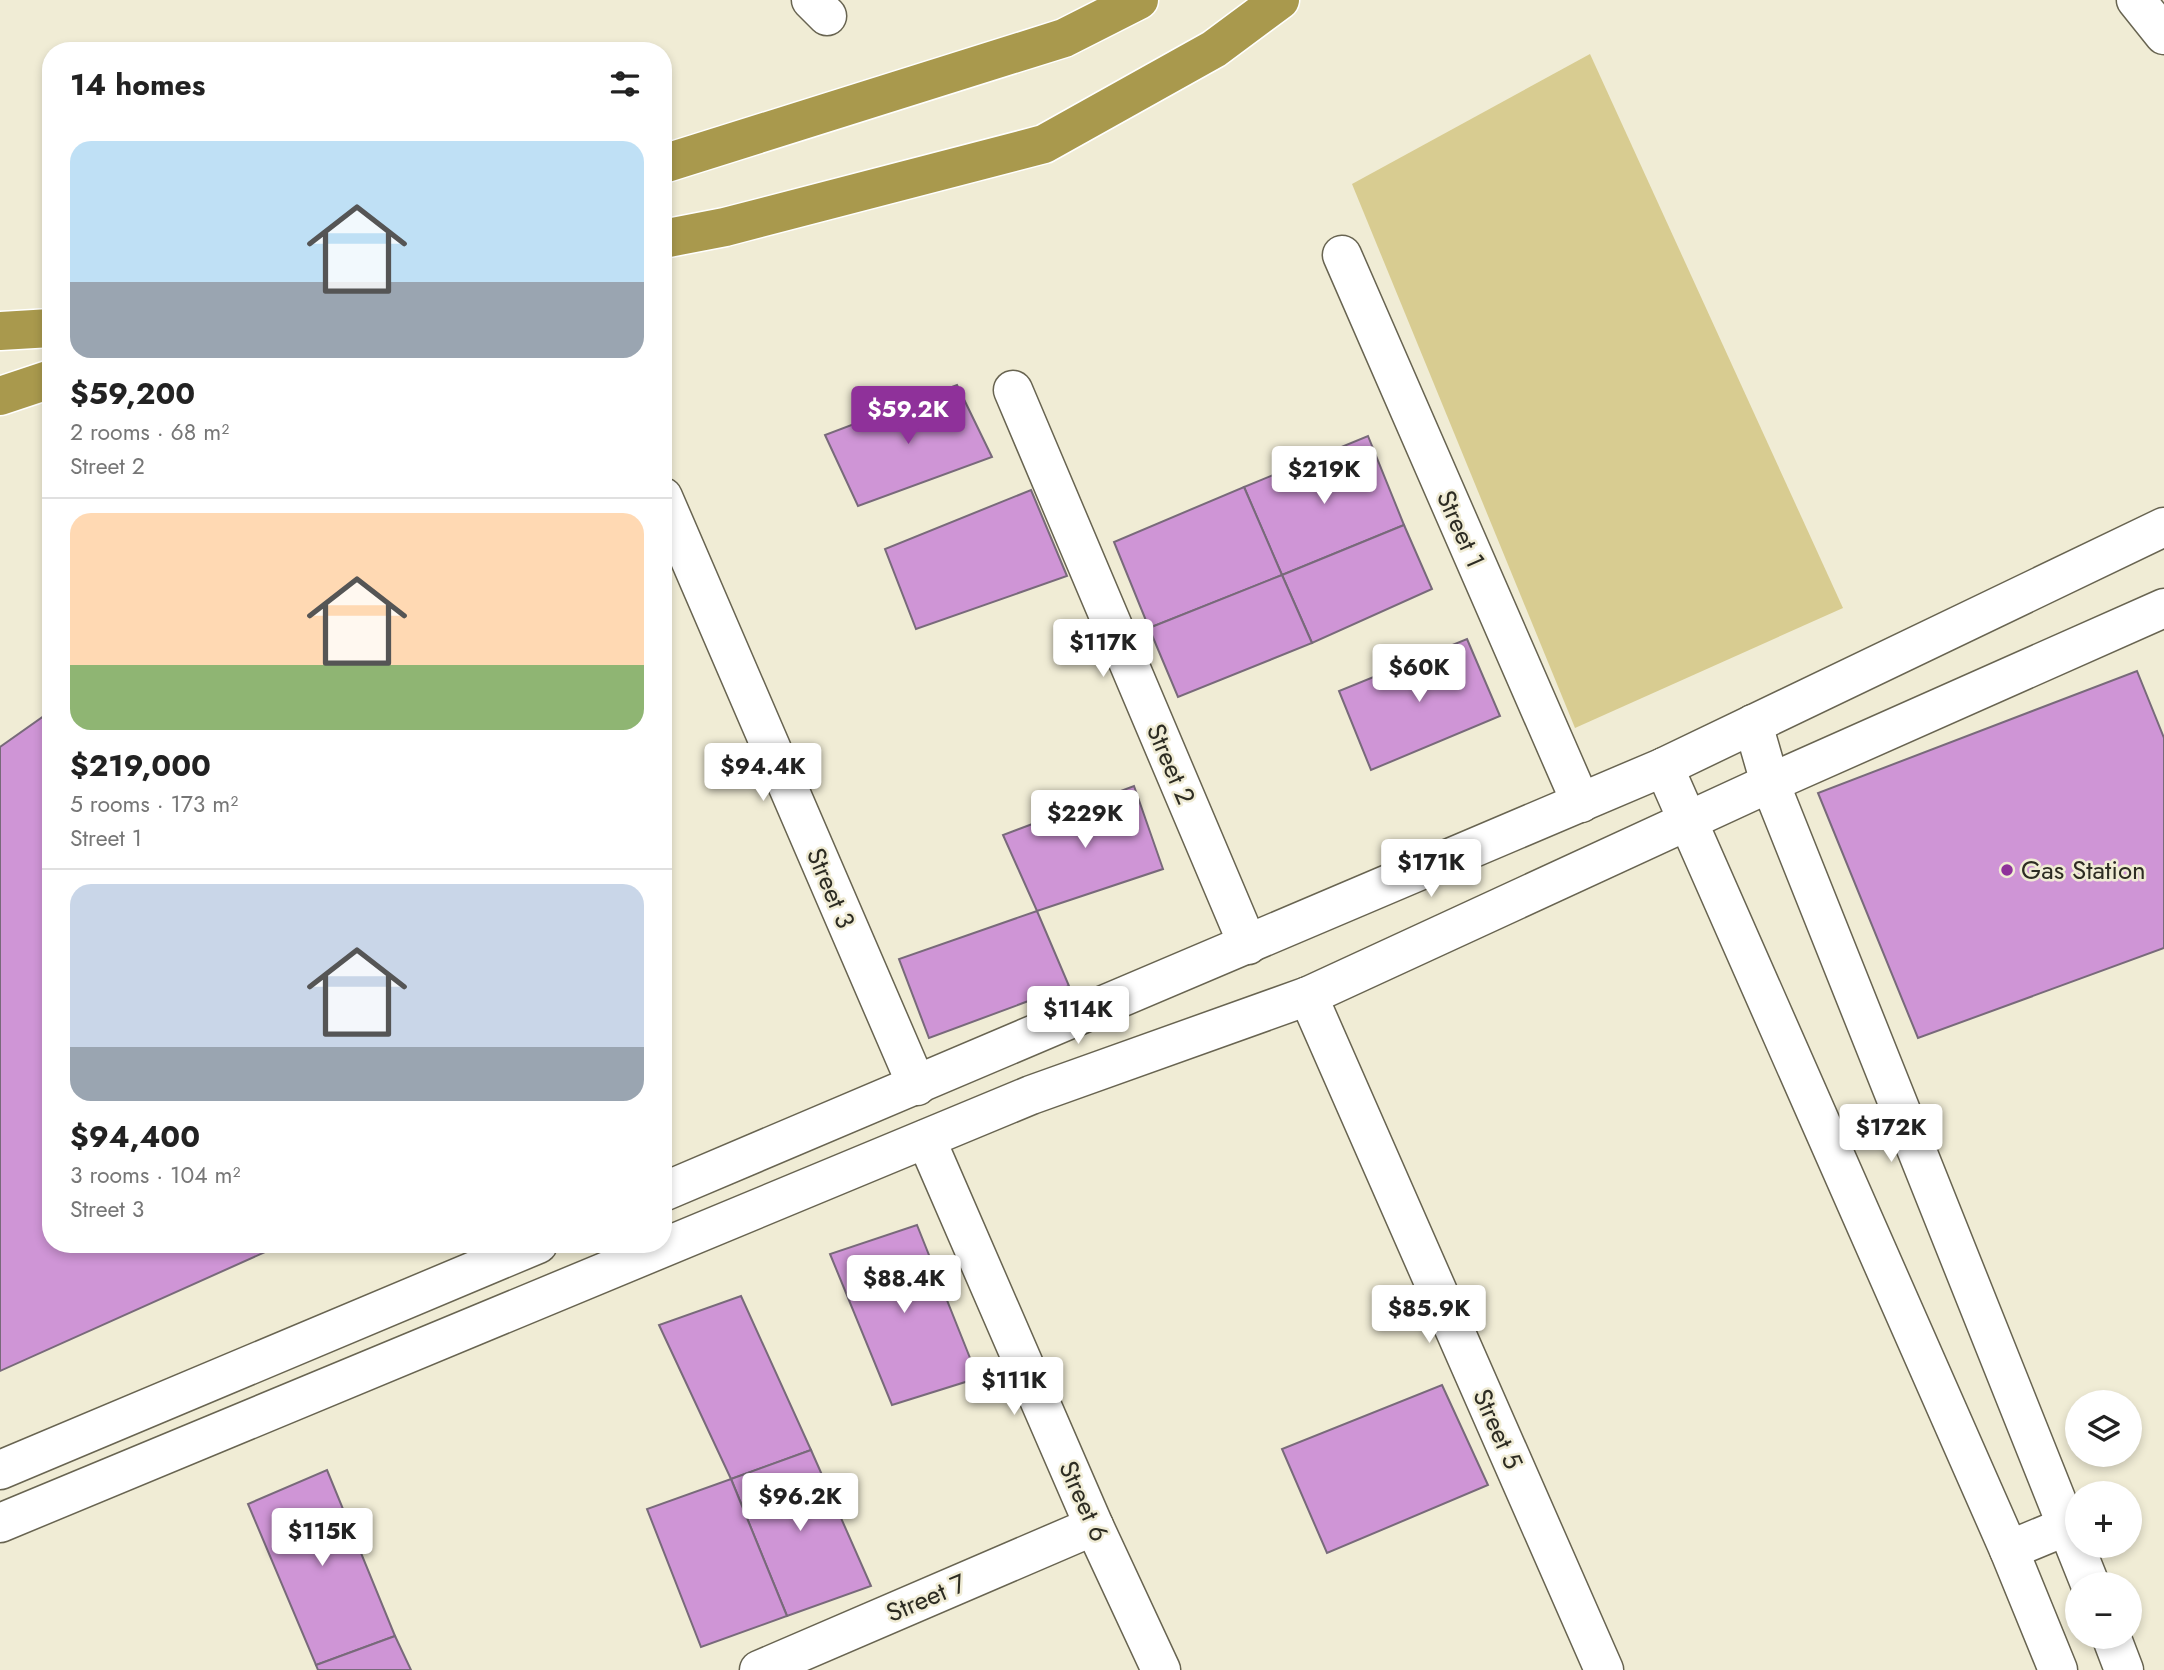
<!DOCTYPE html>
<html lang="en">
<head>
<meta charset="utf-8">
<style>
	body { margin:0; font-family:Jost,sans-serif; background:#f2f2f2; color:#222; height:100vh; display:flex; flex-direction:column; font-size:26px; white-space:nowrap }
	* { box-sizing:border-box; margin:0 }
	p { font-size:23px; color:#767676 }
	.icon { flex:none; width:38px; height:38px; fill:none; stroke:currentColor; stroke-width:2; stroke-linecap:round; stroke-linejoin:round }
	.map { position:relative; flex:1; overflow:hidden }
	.details { position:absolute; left:42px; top:42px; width:630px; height:1211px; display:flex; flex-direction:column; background:#fff; border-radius:28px; box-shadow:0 4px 10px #0003 }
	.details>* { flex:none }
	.buttons { position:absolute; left:2065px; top:1390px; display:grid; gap:14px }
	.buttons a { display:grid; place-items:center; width:77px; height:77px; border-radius:50%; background:#fff; box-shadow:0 4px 10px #0003; font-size:35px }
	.price { position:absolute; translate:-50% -60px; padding:0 16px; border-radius:7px; background:#fff; color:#222; font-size:23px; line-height:46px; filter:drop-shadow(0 2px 4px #0008) }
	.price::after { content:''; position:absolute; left:50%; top:42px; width:21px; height:16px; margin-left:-10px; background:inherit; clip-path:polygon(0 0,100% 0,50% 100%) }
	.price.on { background:#8f319a; color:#fff }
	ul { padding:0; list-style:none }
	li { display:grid; align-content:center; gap:14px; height:371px; padding:0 28px }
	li+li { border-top:2px solid #e0e0e0 }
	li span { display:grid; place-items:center; height:217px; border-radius:21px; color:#555 }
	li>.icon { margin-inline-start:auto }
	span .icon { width:126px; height:126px; fill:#fffc; stroke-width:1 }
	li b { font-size:30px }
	h2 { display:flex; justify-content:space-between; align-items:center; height:84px; padding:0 28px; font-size:30px }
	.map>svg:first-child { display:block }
</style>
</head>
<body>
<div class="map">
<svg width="2164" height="1670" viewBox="0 0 2164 1670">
	<rect width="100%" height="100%" fill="#f0ecd5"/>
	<polygon fill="#d8cc91" points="1590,54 1843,608 1575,728 1352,184"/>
	<g fill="#cf95d6" stroke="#786a7a" stroke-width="2">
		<polygon points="957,385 992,457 858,506 825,435"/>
		<polygon points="1368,436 1404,525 1282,575 1244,487"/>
		<polygon points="1244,487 1282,575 1149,628 1114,542"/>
		<polygon points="1031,490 1067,576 916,629 885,549"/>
		<polygon points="1404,525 1432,589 1312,643 1282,575"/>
		<polygon points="1282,575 1312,643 1178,697 1149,628"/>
		<polygon points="1467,639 1500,716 1371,770 1339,691"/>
		<polygon points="2137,671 2164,738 2164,948 1918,1038 1818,793"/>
		<polygon points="51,711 51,1244 283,1244 0,1371 0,747"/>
		<polygon points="1134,786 1163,869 1037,911 1003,835"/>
		<polygon points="1037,911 1069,986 929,1038 899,959"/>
		<polygon points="917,1225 978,1378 892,1405 830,1254"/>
		<polygon points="741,1296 811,1450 731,1479 659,1325"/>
		<polygon points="1442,1385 1488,1485 1327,1553 1282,1449"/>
		<polygon points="811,1450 871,1586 787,1616 731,1479"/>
		<polygon points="327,1470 395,1636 316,1665 248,1504"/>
		<polygon points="731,1479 787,1616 701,1647 647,1509"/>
		<polygon points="395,1636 411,1670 318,1670 316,1665"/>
	</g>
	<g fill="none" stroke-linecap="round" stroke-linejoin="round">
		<defs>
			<g id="minor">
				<polyline points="811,0 827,16"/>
				<polyline points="2136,0 2164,35"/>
				<polyline points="1342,255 1581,803"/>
				<polyline points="1013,390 1248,945"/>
				<polyline points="663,497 917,1086"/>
				<polyline points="1308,996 1604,1670"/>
				<polyline points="926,1139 1094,1526 1161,1670"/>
				<polyline points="759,1670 1094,1526"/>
			</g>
			<g id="tertiary">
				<polyline points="1753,724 1770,783 2090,1584"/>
				<polyline points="1664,767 2009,1550 2058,1670"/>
				<polyline points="663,1192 1664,767 2164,527"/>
				<polyline points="0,1470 538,1244"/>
				<polyline points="0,1523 1031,1095 1308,996 1770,783 2164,608"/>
				<polyline points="2009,1550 2067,1526"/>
				<polyline points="2111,1636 2124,1670"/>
			</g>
			<g id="motorway">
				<polyline points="663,164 1064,38 1139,0"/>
				<polyline points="663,239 725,227 1044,144 1214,49 1280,0"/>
				<polyline points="0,331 51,328"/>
				<polyline points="0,396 51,379"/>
			</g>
		</defs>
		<use href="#minor" stroke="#686451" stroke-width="41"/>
		<use href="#tertiary" stroke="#686451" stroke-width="41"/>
		<use href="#motorway" stroke="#fff" stroke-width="41"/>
		<use href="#minor" stroke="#fff" stroke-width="38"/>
		<use href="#tertiary" stroke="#fff" stroke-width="38"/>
		<use href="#motorway" stroke="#a9994d" stroke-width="38"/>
	</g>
	<circle fill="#8f319a" stroke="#f0ecd5" stroke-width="2.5" cx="2007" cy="870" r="7"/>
	<g text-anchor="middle" stroke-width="5" stroke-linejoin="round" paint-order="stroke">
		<g font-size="26" fill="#2d2c23" stroke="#f0ecd5">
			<text transform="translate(1461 529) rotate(66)" y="9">Street 1</text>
			<text transform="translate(1171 764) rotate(67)" y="9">Street 2</text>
			<text transform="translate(831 888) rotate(67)" y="9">Street 3</text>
			<text transform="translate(1498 1429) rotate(66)" y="9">Street 5</text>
			<text transform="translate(1084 1501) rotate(66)" y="9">Street 6</text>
			<text transform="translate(926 1598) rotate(-23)" y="9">Street 7</text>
		</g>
		<g font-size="26" fill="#2d2c23" stroke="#f0ecd5" text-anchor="start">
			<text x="2021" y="879">Gas Station</text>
		</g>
	</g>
</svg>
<div class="buttons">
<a><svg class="icon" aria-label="layers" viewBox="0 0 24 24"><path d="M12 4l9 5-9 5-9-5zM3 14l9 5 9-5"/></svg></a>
<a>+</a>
<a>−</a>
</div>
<b class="price on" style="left:908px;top:446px">$59.2K</b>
<b class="price" style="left:1324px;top:506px">$219K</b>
<b class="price" style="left:1103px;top:679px">$117K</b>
<b class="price" style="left:1419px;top:704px">$60K</b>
<b class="price" style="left:763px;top:803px">$94.4K</b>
<b class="price" style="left:1085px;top:850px">$229K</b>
<b class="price" style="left:1431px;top:899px">$171K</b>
<b class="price" style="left:1078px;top:1046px">$114K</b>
<b class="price" style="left:1891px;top:1164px">$172K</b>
<b class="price" style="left:904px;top:1315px">$88.4K</b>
<b class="price" style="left:1429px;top:1345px">$85.9K</b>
<b class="price" style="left:1014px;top:1417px">$111K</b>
<b class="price" style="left:800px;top:1533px">$96.2K</b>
<b class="price" style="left:322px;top:1568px">$115K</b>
<section class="details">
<h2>14 homes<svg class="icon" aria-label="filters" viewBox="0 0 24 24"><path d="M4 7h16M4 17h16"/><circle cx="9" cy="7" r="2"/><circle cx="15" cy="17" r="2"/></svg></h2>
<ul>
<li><span style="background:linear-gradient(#bfe0f5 65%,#9aa5b1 0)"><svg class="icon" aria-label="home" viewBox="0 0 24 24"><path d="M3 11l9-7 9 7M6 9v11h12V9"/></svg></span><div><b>$59,200</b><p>2 rooms · 68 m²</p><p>Street 2</p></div></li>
<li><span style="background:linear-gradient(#ffd9b3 70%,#8fb573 0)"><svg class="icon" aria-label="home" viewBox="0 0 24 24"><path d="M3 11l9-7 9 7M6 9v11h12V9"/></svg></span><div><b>$219,000</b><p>5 rooms · 173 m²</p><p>Street 1</p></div></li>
<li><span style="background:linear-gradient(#c9d6e8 75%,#9aa5b1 0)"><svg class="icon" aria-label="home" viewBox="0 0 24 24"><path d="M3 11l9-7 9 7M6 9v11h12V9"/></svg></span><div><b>$94,400</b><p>3 rooms · 104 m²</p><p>Street 3</p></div></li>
</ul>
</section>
</div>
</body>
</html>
